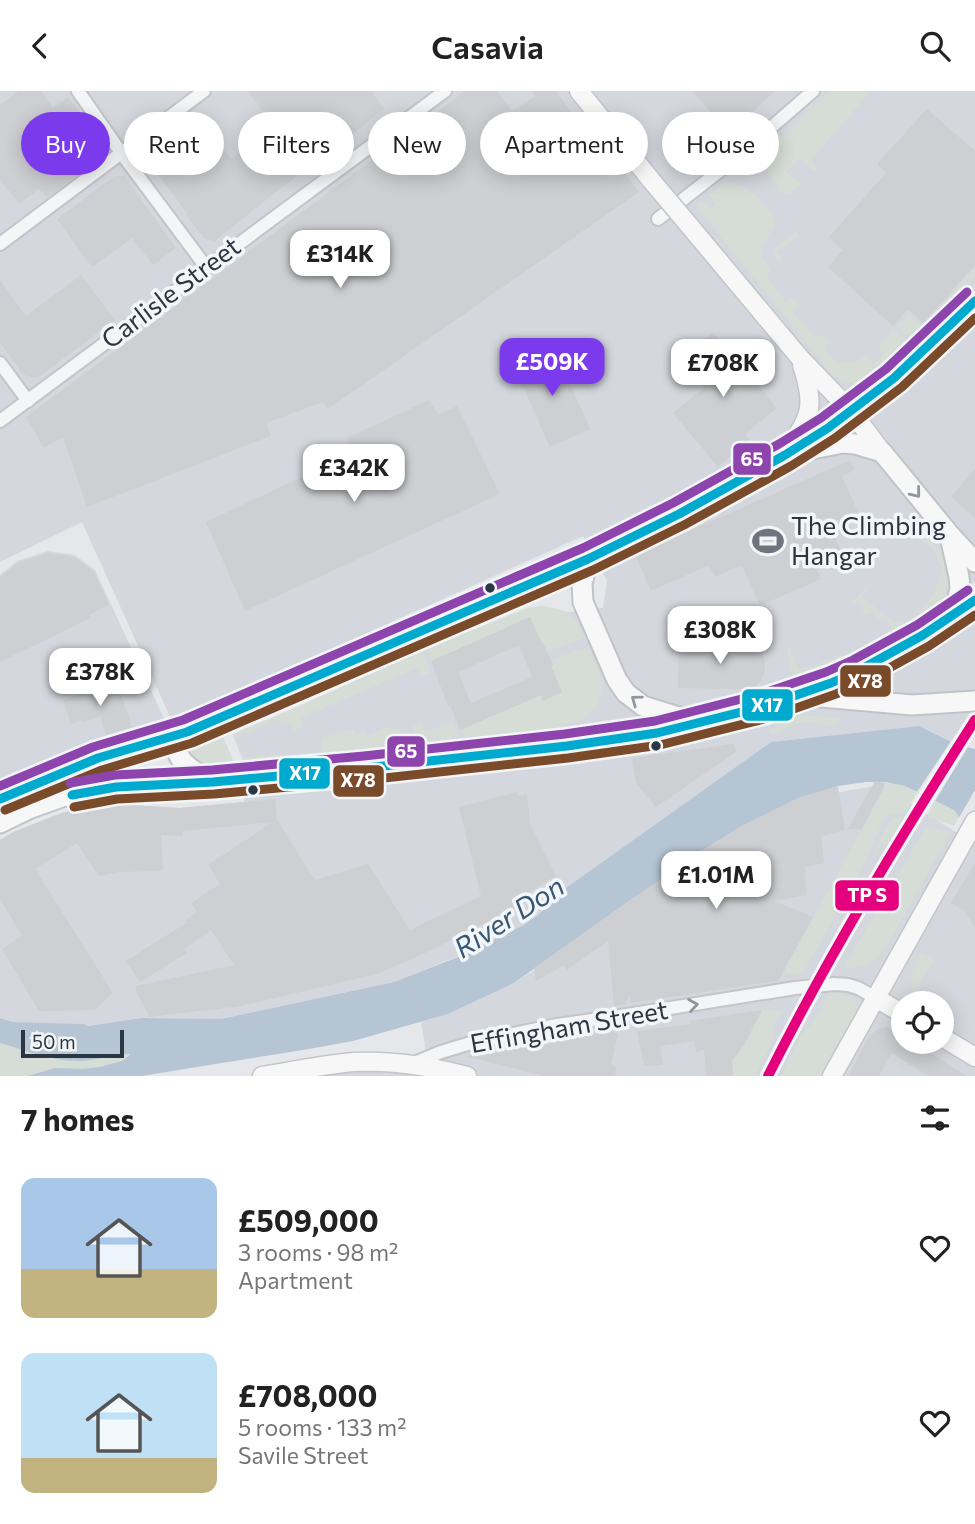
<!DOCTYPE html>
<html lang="en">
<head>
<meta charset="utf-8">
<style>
	body { margin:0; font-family:Commissioner,sans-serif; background:#f2f2f2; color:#222; height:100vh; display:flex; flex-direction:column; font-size:26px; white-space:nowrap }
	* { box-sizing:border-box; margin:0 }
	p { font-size:23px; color:#767676 }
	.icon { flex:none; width:38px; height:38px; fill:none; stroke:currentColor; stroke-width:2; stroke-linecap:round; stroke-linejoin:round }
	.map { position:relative; height:985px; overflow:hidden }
	.details { display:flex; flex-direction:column; background:#fff; flex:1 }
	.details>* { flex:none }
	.banner { position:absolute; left:21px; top:21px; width:934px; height:63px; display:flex; gap:14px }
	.controls { position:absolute; left:891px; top:900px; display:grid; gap:14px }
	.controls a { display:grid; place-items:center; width:63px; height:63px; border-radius:50%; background:#fff; box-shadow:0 4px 18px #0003; font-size:35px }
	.scale { position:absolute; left:21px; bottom:18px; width:103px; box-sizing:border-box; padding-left:7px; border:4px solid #2c3643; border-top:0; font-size:19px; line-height:24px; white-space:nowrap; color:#2c3643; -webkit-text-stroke:5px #f3f6f8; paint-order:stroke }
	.price { position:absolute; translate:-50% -60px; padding:0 16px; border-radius:14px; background:#fff; color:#222; font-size:23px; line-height:46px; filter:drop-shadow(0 2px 4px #0008) }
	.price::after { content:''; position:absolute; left:50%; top:42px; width:21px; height:16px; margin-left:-10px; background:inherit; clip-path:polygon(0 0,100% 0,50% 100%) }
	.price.active { background:#7c3aed; color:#fff }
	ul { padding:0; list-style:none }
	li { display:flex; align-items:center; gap:21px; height:175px; padding:0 21px }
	li span { display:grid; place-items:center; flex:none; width:196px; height:140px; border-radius:14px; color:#555 }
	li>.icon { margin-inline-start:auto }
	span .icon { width:84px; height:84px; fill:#fffc; stroke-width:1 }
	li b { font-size:30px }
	h2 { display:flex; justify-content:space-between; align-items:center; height:84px; padding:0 21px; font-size:30px }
	.pill { padding:0 24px; border-radius:32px; background:#fff; box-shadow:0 4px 18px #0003; font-size:24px; line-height:63px }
	.pill.active { background:#7c3aed; color:#fff }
	header { display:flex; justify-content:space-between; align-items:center; height:91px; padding:0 21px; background:#fff; font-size:32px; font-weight:600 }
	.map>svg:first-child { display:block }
</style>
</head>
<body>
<header><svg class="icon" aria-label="back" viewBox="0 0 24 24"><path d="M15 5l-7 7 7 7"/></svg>Casavia<svg class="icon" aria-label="search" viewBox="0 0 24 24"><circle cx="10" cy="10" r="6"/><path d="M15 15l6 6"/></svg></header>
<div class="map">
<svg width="975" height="985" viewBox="0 0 975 985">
	<rect width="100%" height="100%" fill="#e5e7ea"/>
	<g fill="#d4d7dd" fill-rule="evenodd">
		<polygon points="0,0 975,0 975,490 967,497 975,506 975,615 951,650 919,635 771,651 563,799 538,824 522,835 458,865 394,891 221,928 141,927 88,935 84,933 13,931 0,927 0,749 13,741 53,725 73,718 92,714 112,713 180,717 244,711 243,669 233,645 233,643 291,619 426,558 528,517 544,515 568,521 603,517 607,490 583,445 172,630 82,431 0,471"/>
		<polygon points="48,460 75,464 95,479 166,632 58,665 0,691 0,484 17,470"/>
		<path d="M 880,694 L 975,753 L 975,985 L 262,985 L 427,966 L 421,931 L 448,923 L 514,892 L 775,732 L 799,708 ZM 903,912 L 942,912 L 942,950 L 903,950 Z"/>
	</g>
	<g fill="#d6ddd6">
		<path d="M 829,0 L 871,0 L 811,69 L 816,76 L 816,79 L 812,79 L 800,67 L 786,81 L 797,91 L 803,93 L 788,104 L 777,98 L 779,95 C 765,82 762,75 769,57 Z"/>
		<path d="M 732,91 C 750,96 757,106 769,120 L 771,119 L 775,134 C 765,154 752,157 771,179 L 766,184 L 785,210 L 792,206 L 800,216 L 793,222 L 816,247 L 823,243 L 829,251 L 823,256 L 837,271 L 857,271 L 865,264 L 873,273 L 884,263 L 878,256 L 885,250 L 885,248 L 893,239 L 911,254 L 874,287 L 863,293 L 860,291 L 844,293 L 832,284 L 695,114 L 702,109 L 710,117 L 715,113 L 709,104 L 721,94 Z"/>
		<polygon points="796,140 800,144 777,161 783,170 778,169 774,163 775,157"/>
		<polygon points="975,176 975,186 915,252 897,236 908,224 923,235"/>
		<path d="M 914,428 L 940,460 L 946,473 L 948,492 L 946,503 L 936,518 L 914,534 L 876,556 L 811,586 L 791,588 L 787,557 L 790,557 L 799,579 C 830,568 865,559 891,538 L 886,526 L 879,529 L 873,521 L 865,525 L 859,510 L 848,515 L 873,490 L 862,506 L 895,532 L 898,530 L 902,533 C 927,517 936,505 942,476 L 932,457 L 908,441 Z"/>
		<path d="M 544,515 C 572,522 573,521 584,547 L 547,561 L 543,553 L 542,553 L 530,526 L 511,534 L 511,537 L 431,570 L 426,558 L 528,517 Z"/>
		<path d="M 587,556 C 593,568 602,583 602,597 C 601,608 596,618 587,625 C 567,641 494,643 465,646 L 460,639 L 541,604 L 543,609 L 562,601 L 551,575 L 551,569 Z"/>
		<polygon points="422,560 431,582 421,585 417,577 301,627 304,636 293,640 290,631 282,634 279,628 235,647 244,666 321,662 321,647 354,638 356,643 365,640 367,645 388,635 392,639 399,636 402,644 398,655 326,664 243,669 233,645 233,643 291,619"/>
		<path d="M 795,625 L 819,625 L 839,628 L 839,633 C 830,635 825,634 817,632 C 801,630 786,635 773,644 L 769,640 L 783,629 Z"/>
		<polygon points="453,631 460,646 416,652 413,635 422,632 425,640"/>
		<path d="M 219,636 L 235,674 L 200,675 L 186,661 C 190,645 205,642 219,636 Z"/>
		<polygon points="887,692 905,695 917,701 905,723 891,722 885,725 862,777 803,882 782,884"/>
		<polygon points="935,710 954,719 959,727 954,735 927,726"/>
		<path d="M 894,727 L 903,727 L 888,755 L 882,751 L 871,770 C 877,757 883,737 894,727 Z"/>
		<path d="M 926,736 L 951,741 L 889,852 C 879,867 862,881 844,876 Z"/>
		<path d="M 920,862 L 924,862 L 934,869 L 915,900 L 919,909 L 923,912 L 919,912 C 907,895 911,879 920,862 Z"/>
		<polygon points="831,898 854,908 858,917 821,985 781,985 801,944 813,932"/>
		<polygon points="762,919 782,920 773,935 774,947 755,985 733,985 732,970 744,954"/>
		<polygon points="0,952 52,968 82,970 119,963 132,963 182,979 141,985 0,985"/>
	</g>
	<path fill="#b5c5d3" d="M 919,635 L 958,654 L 975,658 L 975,750 L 954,719 L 905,695 L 885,691 L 866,691 L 838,695 L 799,708 L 742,736 L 632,808 L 514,892 L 448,923 L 353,950 L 303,959 L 141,985 L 28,985 L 55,977 L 82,978 L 100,976 L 122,970 L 131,963 C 114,962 98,969 81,970 C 53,971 27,960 0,952 L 0,927 L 13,931 L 84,933 L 88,935 L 141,927 L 221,928 L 394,891 L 458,866 L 522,835 L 538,824 L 563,799 L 771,651 Z"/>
	<g fill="#e5e7ea">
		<polygon points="951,650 968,656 935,710 917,701"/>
		<polygon points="975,699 975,753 972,752 957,730"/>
	</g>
	<g fill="#cdcfd2" fill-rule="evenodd">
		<polygon points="19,0 41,0 53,17 68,6 106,56 107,62 47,107 39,98 19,113 0,88 0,14"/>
		<polygon points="248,0 371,0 384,18 345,49 333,33 316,46 327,63 281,97 215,150 205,148 186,124 187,122 148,70 150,59 198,24 231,68 252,53 246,45 268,27"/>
		<polygon points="465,0 497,0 512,20 535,5 531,0 556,0 592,50 595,44 639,101 328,318 323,311 266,332 271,345 87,416 63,346 44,357 26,326"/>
		<polygon points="692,0 775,0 730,42"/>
		<polygon points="927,18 975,60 975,174 923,232 908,218 893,235 828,176 843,159 829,146 886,82 877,73"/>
		<polygon points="115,85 124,85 176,157 153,174 132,147 92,176 57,128"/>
		<polygon points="81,184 115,229 37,287 24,284 0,252 0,189 26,225"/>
		<polygon points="713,241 728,259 737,252 760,279 751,286 777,317 745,343 750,349 718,376 673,322 704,297 680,268"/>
		<polygon points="554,257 590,338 550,356 514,275"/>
		<polygon points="429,309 438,324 457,315 500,403 245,520 206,431 353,362 347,347"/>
		<polygon points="850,369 855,379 842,385 858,421 829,433 844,467 817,479 821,488 760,515 742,474 715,486 709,474 651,500 635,464"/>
		<polygon points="975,378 975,427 951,406"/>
		<polygon points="48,462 74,466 94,481 109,514 91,523 89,528 0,571 0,486 18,472"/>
		<path d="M 530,526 L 542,553 L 543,552 L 547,561 L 553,574 L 551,575 L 562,601 L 543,610 L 541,604 L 460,639 L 450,614 L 448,615 L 431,570 ZM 519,554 L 532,586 L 471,612 L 458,581 Z"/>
		<polygon points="679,551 741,551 751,554 761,560 765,570 765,581 761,590 753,597 743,598 678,597"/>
		<polygon points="117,590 132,636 106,644 100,625 83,631 82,629 71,633 63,609 75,605 74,604"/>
		<polygon points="734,653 736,661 656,716 636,692 632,667"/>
		<polygon points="875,690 886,692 861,739 857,737 847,739"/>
		<polygon points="838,695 845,739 821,745 824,772 805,776 806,804 774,810 813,826 778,890 631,912 629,902 626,913 614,915 608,850 567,879 564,874 536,890 534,877 696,763 741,735 800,706"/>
		<polygon points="517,701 518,705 527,703 530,733 556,785 525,804 527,811 425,862 380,882 241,915 150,926 136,901 136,895 234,874 211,839 184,858 187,862 140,891 126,870 188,831 186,829 197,821 191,812 220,793 208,774 273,731 183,740 183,745 161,744 163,780 119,781 99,785 77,752 35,778 113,902 95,919 39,920 2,858 22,845 0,808 0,749 14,741 73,718 92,714 112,713 180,717 275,708 277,729 315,789 368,773 410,839 481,805 459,716"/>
		<polygon points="975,772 975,837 964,819 951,812"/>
		<polygon points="762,919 744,954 732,970 733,985 706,985 704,959 696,961 694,950 660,955 663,974 644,975 637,940 691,933 690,930"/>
		<polygon points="889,936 903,946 903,950 911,950 967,985 928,985 892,962 879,985 848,985 870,944 881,937"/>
		<polygon points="610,940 618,943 611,973 616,977 615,985 545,985 464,965"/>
	</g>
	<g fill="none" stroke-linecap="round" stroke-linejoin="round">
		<defs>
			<g id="street">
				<polyline points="78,0 122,63 206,176"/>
				<polyline points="658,128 736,67 813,0"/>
				<polyline points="0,153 204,0"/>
				<polyline points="0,272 28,310"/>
				<polyline points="0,330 445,0"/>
				<polyline points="412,973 441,961 474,951 557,934 627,924 795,897 834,893 848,894 858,897 876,907"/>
			</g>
			<g id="secondary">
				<polyline points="579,0 651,89"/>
				<polyline points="693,139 800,267 851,320 882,361"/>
				<path d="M 785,364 C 809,325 817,320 802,274"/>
				<polyline points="876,907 903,923"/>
				<polyline points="942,946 975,966"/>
				<path d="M 262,985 C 292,980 323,974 353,971 C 392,969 430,975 467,985"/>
				<polyline points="832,985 975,730"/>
			</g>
			<g id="primary">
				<polyline points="802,360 843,352 855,353 882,361 950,444 975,471"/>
				<polyline points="950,445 959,486 960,498 954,524"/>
				<polyline points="588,468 582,493 583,511 617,589 626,602 643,615 695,631"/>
				<path d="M 807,601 C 867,579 924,547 975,509"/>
				<path d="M 187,641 C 160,663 195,681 212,691"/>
				<polyline points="0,708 98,667 187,641 588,468 679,423 785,364 828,337 894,287 975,210"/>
				<polyline points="0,732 31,717 62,706 106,698 230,690 567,655 657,642 699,632 799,604 912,614 975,610"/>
			</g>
		</defs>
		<use href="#street" stroke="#c3c5c8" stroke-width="16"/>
		<use href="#secondary" stroke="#c3c5c8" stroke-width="21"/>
		<use href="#primary" stroke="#c1c4c7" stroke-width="23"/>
		<use href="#street" stroke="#f4f5f6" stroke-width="12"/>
		<use href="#secondary" stroke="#f7f7f8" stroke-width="18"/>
		<use href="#primary" stroke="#f7f7f8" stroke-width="19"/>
		<defs>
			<polyline id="secondary-bridge" points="651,89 693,139"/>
		</defs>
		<use href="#secondary-bridge" stroke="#c3c5c8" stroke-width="21" stroke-linecap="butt"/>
		<use href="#secondary-bridge" stroke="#f7f7f8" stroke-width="18"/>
		<defs>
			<g id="bus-1">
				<polyline points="72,704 116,696 213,691 365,677 567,655 657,642 765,615 831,592 858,580 923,544 975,509"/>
				<polyline points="0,708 98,667 187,641 588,468 679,423 785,364 828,337 894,287 975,210"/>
			</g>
			<g id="bus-2">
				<polyline points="74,716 117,708 214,703 366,689 568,667 660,654 768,627 836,603 864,591 929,555 975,524"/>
				<polyline points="5,719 102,679 192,652 593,479 684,434 791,375 835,347 902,296 975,227"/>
			</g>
			<g id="bus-3">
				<polyline points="70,692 115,684 212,679 364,665 565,643 655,630 761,603 826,581 853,569 917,534 968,499"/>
				<polyline points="0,695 93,656 183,629 583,457 673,412 779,353 821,327 886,278 967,201"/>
			</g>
		</defs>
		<use href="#bus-1" stroke="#f3f6f8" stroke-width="14"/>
		<use href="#bus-2" stroke="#f3f6f8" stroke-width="14"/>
		<use href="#bus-3" stroke="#f3f6f8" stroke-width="14"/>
		<use href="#bus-1" stroke="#00a9ce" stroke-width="9"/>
		<use href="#bus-2" stroke="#7a4b2a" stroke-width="9"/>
		<use href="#bus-3" stroke="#8e44ad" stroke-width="9"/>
		<defs>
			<path id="rail-1" d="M 768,985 C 830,862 901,745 975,629"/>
		</defs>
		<use href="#rail-1" stroke="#f3f6f8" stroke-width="16"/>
		<use href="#rail-1" stroke="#e5007d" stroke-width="10"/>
	</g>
	<defs><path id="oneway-chevron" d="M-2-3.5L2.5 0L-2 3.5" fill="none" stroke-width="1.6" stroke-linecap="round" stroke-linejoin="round" transform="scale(1.75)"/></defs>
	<g stroke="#92969e">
		<use href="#oneway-chevron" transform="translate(916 402) rotate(51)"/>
		<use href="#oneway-chevron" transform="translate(636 609) rotate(-144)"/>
	</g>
	<use stroke="#90969c" href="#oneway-chevron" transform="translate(693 914) rotate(-9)"/>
	<defs>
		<symbol id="stadium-bare" viewBox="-9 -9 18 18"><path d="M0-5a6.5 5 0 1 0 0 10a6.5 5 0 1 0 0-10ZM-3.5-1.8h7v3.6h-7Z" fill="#6d747d" stroke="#f3f6f8" stroke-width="2.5" paint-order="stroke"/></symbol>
	</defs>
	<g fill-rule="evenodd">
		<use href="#stadium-bare" x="746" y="428" width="44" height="44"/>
	</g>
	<g fill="#2c3643" stroke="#f3f6f8" stroke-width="2.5">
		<circle cx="490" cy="497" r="6"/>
		<circle cx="656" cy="655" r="6"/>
		<circle cx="253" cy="699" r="6"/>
	</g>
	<g text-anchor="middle" stroke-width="7" stroke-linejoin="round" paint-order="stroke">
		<g font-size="26" fill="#2c3643" stroke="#f3f6f8">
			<text transform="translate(171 202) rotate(-37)" y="9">Carlisle Street</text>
			<text transform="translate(569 936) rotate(-10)" y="9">Effingham Street</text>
		</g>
		<g font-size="26" fill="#2c3643" stroke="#f3f6f8" text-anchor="start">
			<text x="791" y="444">The Climbing<tspan x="791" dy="30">Hangar</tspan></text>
		</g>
		<g font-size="28" font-style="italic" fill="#375775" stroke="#f3f6f8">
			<text transform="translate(509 826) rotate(-33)" y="10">River Don</text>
		</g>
	</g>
	<g stroke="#f3f6f8" stroke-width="2.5">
		<rect x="732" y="351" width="40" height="34" rx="7" fill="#8e44ad"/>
		<rect x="839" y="573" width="53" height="34" rx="7" fill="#7a4b2a"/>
		<rect x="741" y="597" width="53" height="34" rx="7" fill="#00a9ce"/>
		<rect x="386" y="644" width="40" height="33" rx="7" fill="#8e44ad"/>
		<rect x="278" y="666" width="53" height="33" rx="7" fill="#00a9ce"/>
		<rect x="332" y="673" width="53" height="34" rx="7" fill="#7a4b2a"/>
		<rect x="834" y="788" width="66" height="33" rx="7" fill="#e5007d"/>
	</g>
	<g font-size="19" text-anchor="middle" font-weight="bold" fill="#fff">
		<text x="752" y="375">65</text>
		<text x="865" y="597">X78</text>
		<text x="767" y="621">X17</text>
		<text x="406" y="667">65</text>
		<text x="305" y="689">X17</text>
		<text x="358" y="696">X78</text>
		<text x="867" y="811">TP S</text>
	</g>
</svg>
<div class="controls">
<a><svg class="icon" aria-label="locate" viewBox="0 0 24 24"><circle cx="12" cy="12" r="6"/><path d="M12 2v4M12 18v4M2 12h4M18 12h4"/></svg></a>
</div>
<div class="scale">50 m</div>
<b class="price" style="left:340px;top:199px">£314K</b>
<b class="price active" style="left:552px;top:307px">£509K</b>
<b class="price" style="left:723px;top:308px">£708K</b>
<b class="price" style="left:354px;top:413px">£342K</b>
<b class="price" style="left:720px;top:575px">£308K</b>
<b class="price" style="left:100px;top:617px">£378K</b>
<b class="price" style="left:716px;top:820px">£1.01M</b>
<div class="banner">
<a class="pill active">Buy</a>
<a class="pill">Rent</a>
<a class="pill">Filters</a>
<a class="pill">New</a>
<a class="pill">Apartment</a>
<a class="pill">House</a>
</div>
</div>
<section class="details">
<h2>7 homes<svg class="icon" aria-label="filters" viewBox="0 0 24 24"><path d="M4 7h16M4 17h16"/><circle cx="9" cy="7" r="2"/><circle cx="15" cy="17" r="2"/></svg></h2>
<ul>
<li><span style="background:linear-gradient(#a9c7e8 65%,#c2b280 0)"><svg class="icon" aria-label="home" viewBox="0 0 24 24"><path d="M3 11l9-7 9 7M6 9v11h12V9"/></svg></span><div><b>£509,000</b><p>3 rooms · 98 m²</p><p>Apartment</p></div><svg class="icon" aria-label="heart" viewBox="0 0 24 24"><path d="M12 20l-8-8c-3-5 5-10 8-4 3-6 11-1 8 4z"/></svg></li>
<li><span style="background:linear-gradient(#bfe0f5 75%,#c2b280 0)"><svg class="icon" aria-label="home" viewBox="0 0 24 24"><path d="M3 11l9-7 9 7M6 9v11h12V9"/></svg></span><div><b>£708,000</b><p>5 rooms · 133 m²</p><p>Savile Street</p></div><svg class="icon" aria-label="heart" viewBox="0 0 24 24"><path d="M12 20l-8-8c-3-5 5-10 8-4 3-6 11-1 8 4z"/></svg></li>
</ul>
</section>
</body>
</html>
